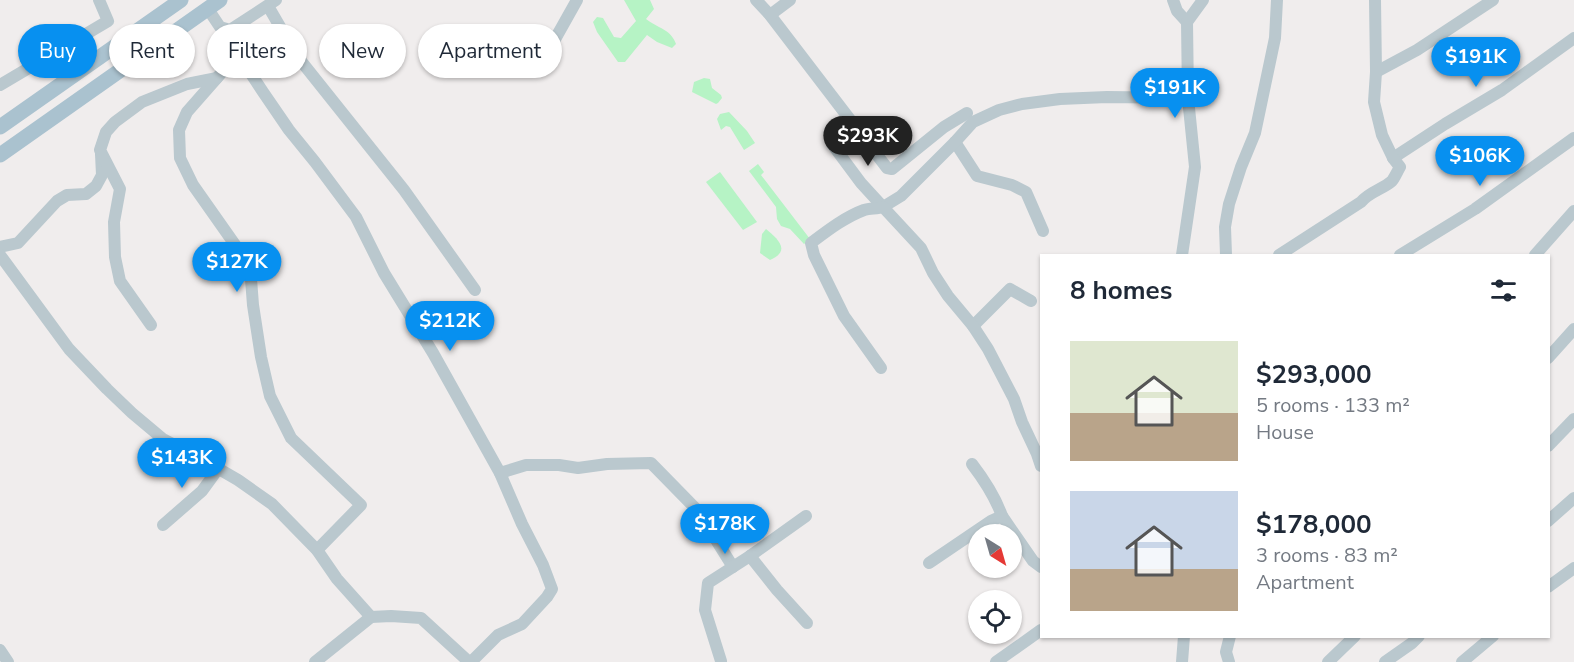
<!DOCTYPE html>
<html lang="en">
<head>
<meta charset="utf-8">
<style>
	body { margin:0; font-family:"Nunito Sans",sans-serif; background:#f2f2f3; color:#1f2937; height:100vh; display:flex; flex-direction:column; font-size:22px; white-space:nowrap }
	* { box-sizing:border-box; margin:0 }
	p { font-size:20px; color:#747a83 }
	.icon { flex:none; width:33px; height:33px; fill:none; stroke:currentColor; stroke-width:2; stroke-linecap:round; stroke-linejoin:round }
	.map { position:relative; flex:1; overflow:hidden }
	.drawer { position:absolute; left:1040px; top:254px; width:510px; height:384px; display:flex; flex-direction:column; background:#fff; border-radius:0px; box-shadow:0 2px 4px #0004 }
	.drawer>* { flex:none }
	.top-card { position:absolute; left:18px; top:24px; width:570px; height:54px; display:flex; gap:12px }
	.needle { width:39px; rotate:143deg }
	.buttons { position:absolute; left:968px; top:524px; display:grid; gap:12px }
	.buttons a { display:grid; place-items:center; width:54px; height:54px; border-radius:50%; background:#fff; box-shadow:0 2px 4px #0004; font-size:30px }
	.price { position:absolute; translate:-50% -51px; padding:0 14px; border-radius:21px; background:#0790f0; color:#fff; font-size:20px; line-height:39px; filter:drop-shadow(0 2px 3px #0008) }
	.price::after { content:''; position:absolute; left:50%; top:36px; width:18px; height:14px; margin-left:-9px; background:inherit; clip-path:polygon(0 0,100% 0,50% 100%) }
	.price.active { background:#222; color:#fff }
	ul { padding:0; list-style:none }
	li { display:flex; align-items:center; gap:18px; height:150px; padding:0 30px }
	li span { display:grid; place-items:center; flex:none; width:168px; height:120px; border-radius:0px; color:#555 }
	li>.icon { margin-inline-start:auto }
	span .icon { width:72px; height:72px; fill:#fffc; stroke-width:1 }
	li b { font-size:26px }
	h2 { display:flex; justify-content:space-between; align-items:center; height:72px; padding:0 30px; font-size:26px }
	.tag { padding:0 21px; border-radius:27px; background:#fff; box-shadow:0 2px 4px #0004; font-size:21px; line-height:54px }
	.tag.active { background:#0790f0; color:#fff }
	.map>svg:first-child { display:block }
</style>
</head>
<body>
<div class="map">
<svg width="1574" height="662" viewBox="0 0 1574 662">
	<rect width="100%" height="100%" fill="#f0eded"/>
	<g fill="#b6f3c5">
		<path d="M 624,0 L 650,0 L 654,9 L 646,19 C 657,28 671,29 676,44 L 672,48 L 657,42 L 647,35 L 625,62 L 618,62 L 597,32 L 593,22 L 597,17 L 603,18 L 614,37 L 621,38 L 636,21 Z"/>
		<polygon points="704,78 710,79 712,88 721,95 722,98 718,103 716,104 692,92 694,82"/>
		<polygon points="729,112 747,131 755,143 744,150 730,127 726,126 721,130 717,119 720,114"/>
		<polygon points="758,164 764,172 761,175 810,239 804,244 790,229 781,226 777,219 776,207 749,171"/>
		<polygon points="720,172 757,222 743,230 706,182"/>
		<path d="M 766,229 C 777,238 792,251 770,260 L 760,253 L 762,234 Z"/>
	</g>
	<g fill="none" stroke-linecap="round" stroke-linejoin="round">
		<g stroke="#bac8ce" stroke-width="12">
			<polyline points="756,0 770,15 887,168 892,169 944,127 967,113"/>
			<polyline points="1173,0 1177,11 1187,22"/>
			<polyline points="268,6 297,56 404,190 475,290"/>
			<polyline points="208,9 220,27 230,30 276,0"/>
			<polyline points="770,15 790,0"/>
			<polyline points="230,30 238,54 263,92 289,130 315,162 356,217 384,273 433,353 500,473 522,524 543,565 552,589 547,597 522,624 498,635 471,662"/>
			<polyline points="554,41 577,0"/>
			<polyline points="238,54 187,112 179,130 180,158 193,185 250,266 253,305 261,357 270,396 291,438 361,505 317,550"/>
			<polyline points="1376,72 1417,50 1493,0"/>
			<polyline points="0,85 108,21 99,0"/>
			<polyline points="955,142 977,176 1012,185 1026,192 1043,231"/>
			<polyline points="832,144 861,183 883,207 901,196 955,142 973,122 999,110 1022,104 1060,99 1107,97 1188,98"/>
			<polyline points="1393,158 1445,124 1502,90 1574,38"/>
			<polyline points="0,247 18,243 57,201 67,195 86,194 96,186 102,175 101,154"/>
			<polyline points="0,255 69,349 107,389 132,413 163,439 200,458 238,480 272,504 317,550 337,579 371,617"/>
			<polyline points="1182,255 1195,167 1188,98 1187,22 1203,0"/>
			<polyline points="1226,255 1225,227 1229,204 1241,167 1255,133 1275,38 1277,0"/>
			<path d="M 1279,255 L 1361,202 C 1369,192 1383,189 1392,181 C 1395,177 1397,172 1400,167 L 1393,158 L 1382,135 L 1374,102 L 1376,72 L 1375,0"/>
			<polyline points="1400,255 1475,209 1574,138"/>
			<polyline points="1535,255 1574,211"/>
			<polyline points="151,325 120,281 115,257 114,222 120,189 100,150 106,132 115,122 142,102 187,84 217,78"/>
			<polyline points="973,326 1010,289 1031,301"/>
			<polyline points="1548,358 1574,329"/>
			<path d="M 881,368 L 844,316 L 814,255 L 811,243 C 827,231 845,217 864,210 C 870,208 877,209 883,207 L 921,248 L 933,273 L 948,296 L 973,326 L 988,349 L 1014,399 L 1022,422 L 1037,454 L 1041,466"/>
			<polyline points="1548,446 1574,419"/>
			<path d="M 972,464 C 985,481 995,496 1002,516"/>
			<polyline points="500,473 526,465 559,465 578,468 607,464 651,463 698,511 733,567"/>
			<polyline points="1548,521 1574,498"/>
			<polyline points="163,525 202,491 218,469"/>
			<polyline points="750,556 806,516"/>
			<polyline points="929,563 991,521 1002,516 1033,561 1041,567"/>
			<polyline points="1548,587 1574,568"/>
			<polyline points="0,650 8,662"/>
			<polyline points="721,661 705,610 708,583 750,556 777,590 807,623"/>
			<polyline points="315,662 371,617 391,616 421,618 469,662"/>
			<polyline points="996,662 1041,630"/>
			<polyline points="1182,662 1184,636"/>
			<polyline points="1229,662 1226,652 1230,636"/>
			<polyline points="1328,662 1355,636"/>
			<polyline points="1385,662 1412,643 1419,636"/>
			<polyline points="1462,662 1493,636"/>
		</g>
		<g stroke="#aac2cf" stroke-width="15">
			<polyline points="0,127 181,0"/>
			<polyline points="0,155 220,0"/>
		</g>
	</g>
</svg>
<div class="buttons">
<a><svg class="needle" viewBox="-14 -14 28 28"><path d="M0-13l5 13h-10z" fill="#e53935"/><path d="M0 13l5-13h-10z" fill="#747a83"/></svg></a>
<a><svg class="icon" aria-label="locate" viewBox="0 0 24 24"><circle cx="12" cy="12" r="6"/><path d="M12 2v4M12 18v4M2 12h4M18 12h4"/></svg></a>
</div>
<b class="price" style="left:1476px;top:88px">$191K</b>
<b class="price" style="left:1175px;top:119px">$191K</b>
<b class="price active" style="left:868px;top:167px">$293K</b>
<b class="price" style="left:1480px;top:187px">$106K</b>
<b class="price" style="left:237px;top:293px">$127K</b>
<b class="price" style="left:450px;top:352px">$212K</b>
<b class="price" style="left:182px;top:489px">$143K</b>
<b class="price" style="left:725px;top:555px">$178K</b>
<div class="top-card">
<a class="tag active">Buy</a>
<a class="tag">Rent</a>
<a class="tag">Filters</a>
<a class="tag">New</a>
<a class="tag">Apartment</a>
</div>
<section class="drawer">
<h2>8 homes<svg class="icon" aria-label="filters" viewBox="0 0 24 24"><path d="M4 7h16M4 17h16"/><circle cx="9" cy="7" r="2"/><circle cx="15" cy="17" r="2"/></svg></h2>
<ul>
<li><span style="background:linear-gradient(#dfe7d0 60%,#b9a48a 0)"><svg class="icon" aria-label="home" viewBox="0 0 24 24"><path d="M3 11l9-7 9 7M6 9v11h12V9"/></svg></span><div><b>$293,000</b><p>5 rooms · 133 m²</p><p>House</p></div></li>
<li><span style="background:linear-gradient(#c9d6e8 65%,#b9a48a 0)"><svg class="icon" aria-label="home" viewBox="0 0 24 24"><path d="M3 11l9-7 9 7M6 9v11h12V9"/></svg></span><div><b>$178,000</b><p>3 rooms · 83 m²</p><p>Apartment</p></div></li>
</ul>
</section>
</div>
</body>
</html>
